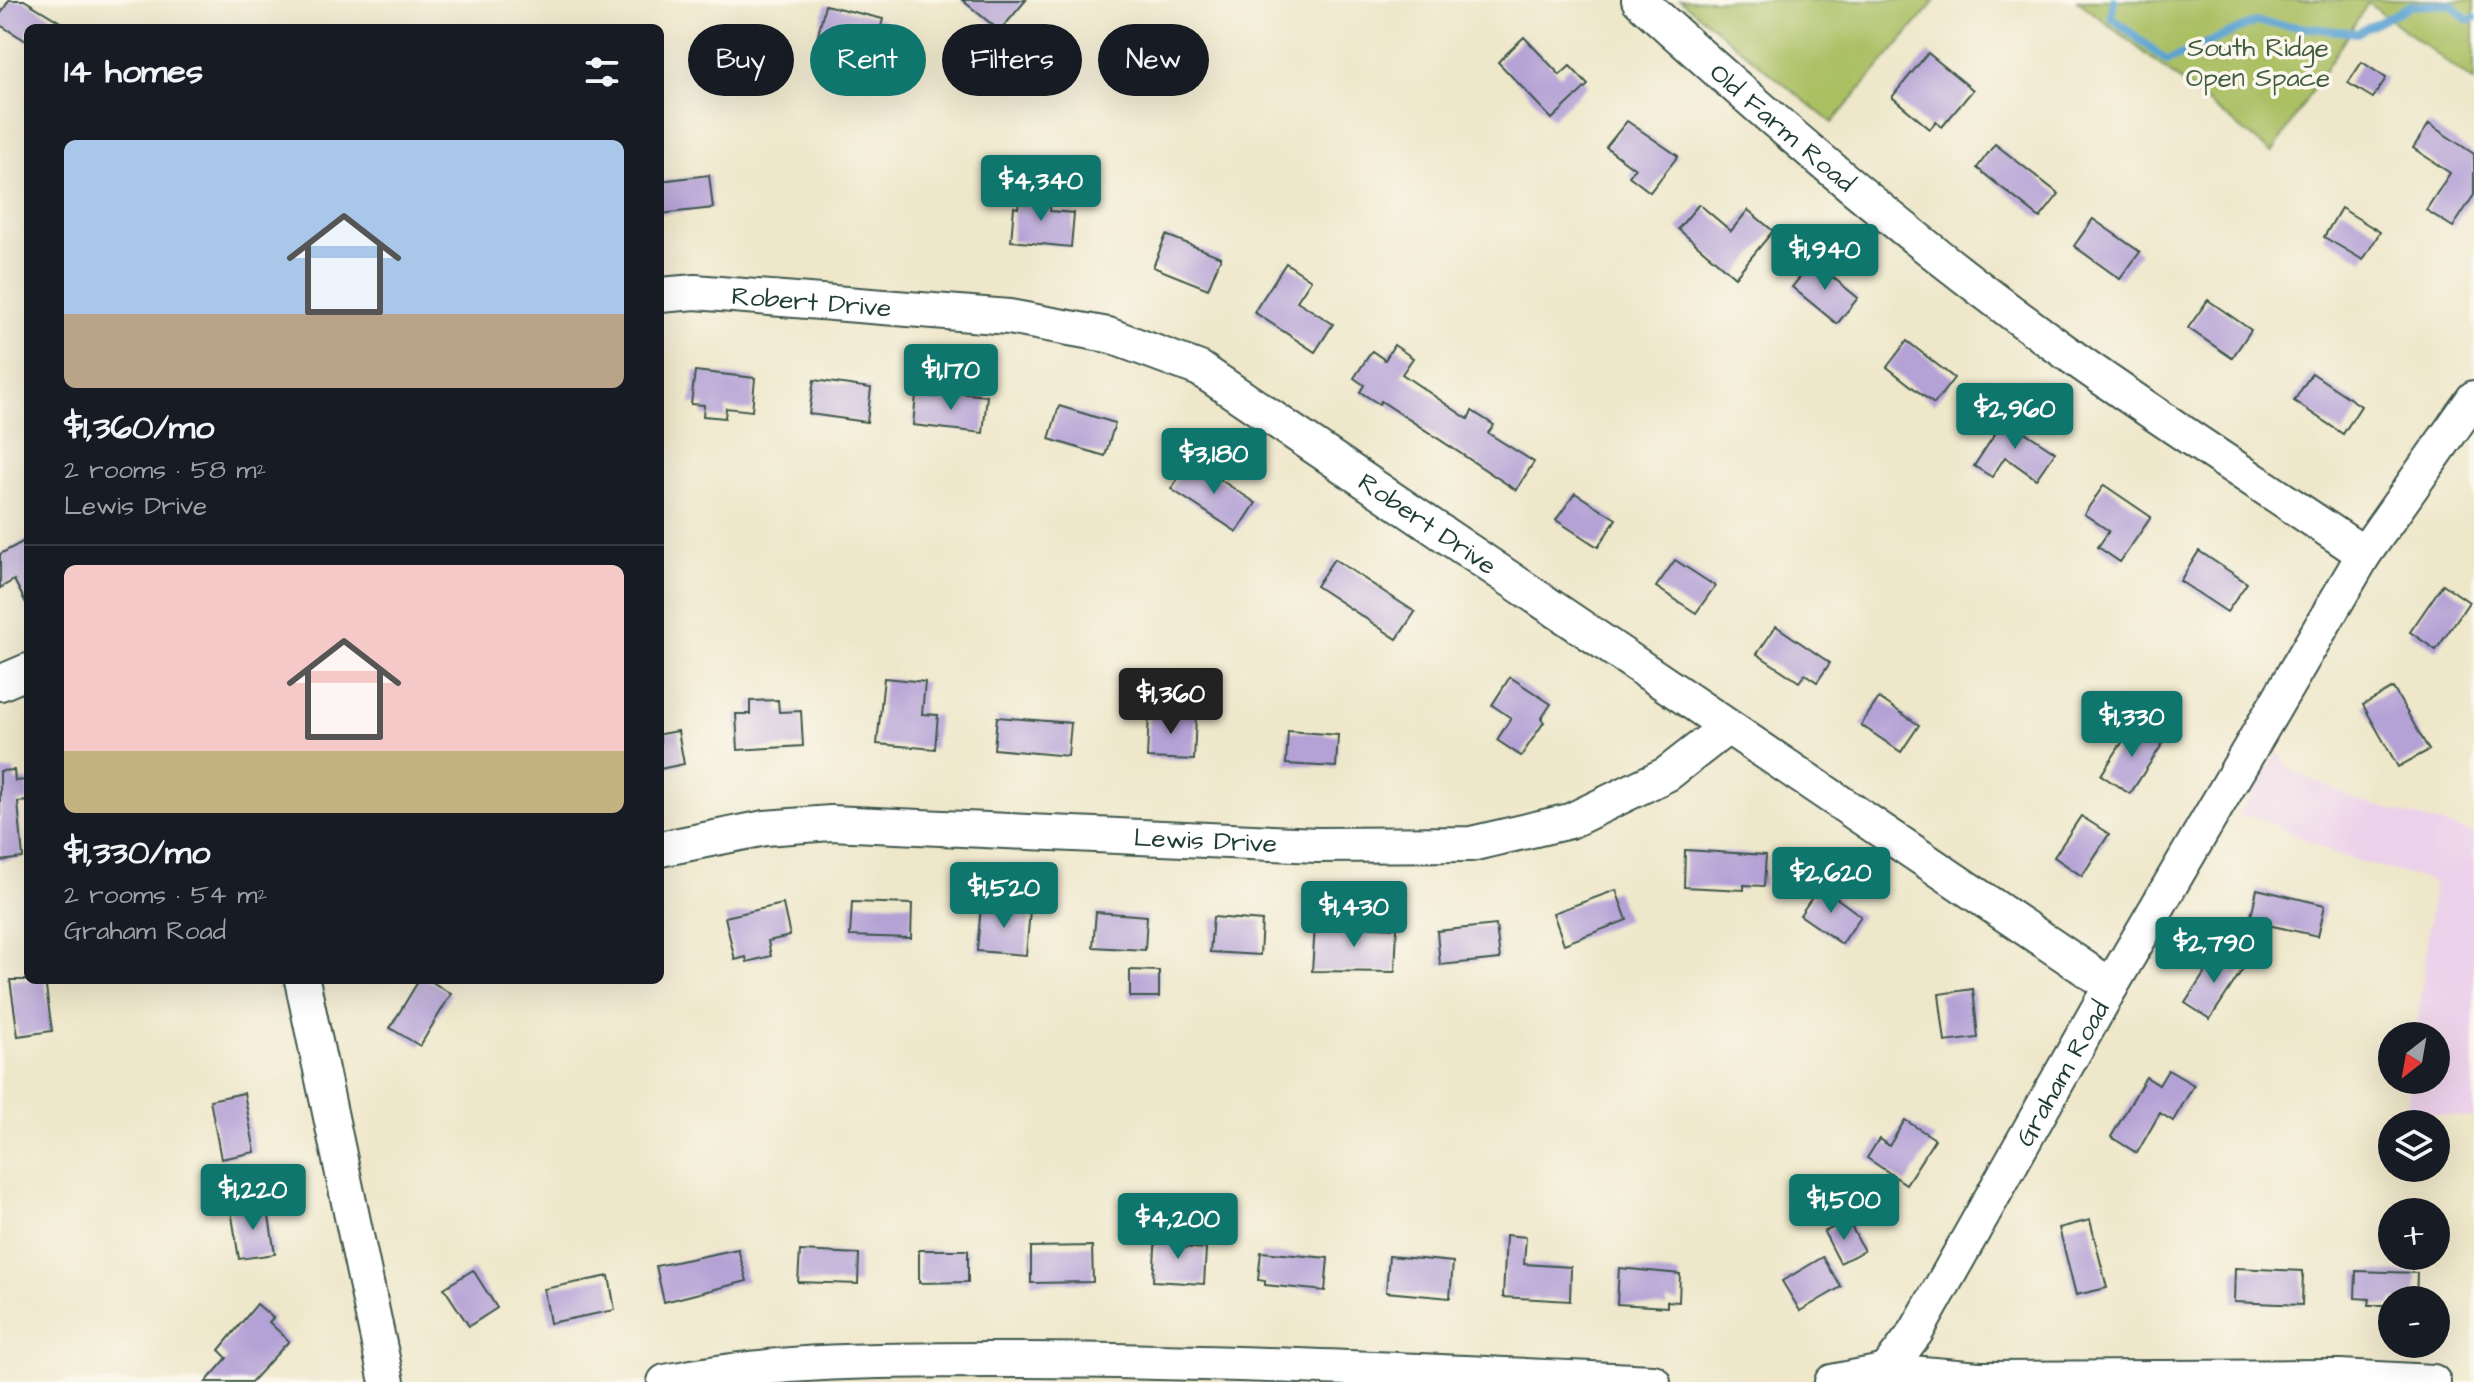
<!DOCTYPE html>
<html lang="en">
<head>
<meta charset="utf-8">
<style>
	body { margin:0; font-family:"Architects Daughter",sans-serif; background:#20242c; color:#f1f3f6; height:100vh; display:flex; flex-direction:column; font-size:30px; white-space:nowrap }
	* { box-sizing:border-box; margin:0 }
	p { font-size:26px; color:#9ea1a6 }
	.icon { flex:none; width:44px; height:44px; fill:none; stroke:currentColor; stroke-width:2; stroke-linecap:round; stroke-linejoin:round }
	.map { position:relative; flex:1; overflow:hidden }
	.drawer { position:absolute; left:24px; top:24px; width:640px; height:960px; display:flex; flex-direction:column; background:#171b24; border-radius:12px; box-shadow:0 8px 32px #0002 }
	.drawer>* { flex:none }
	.hud { position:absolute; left:688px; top:24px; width:760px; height:72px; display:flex; gap:16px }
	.needle { width:52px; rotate:211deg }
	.buttons { position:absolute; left:2378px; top:1022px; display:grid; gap:16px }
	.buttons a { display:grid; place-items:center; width:72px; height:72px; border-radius:50%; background:#171b24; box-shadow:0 8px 32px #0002; font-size:40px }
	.price { position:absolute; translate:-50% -68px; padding:0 18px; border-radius:8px; background:#0f766e; color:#fff; font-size:26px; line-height:52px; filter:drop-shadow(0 2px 4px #0008) }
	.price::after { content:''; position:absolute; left:50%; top:48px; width:24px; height:18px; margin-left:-12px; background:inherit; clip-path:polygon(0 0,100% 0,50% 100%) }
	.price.on { background:#222; color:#fff }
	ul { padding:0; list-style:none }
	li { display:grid; align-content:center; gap:16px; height:424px; padding:0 40px }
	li+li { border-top:2px solid #363941 }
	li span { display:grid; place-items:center; height:248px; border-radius:12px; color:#555 }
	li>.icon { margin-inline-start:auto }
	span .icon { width:144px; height:144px; fill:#fffc; stroke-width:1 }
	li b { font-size:34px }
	h2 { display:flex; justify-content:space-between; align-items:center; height:96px; padding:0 40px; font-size:34px }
	.tag { padding:0 28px; border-radius:36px; background:#171b24; box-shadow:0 8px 32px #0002; font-size:28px; line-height:72px }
	.tag.on { background:#0f766e; color:#fff }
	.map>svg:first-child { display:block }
</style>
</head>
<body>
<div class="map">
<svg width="2474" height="1382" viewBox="0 0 2474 1382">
	<rect width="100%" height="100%" fill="#fbf7ec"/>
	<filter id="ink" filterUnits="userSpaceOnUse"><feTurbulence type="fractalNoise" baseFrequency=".0125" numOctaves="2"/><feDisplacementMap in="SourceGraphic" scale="16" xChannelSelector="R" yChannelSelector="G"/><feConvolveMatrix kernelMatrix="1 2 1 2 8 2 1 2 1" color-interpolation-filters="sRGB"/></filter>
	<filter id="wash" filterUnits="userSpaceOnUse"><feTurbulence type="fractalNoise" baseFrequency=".006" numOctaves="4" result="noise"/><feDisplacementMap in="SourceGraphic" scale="32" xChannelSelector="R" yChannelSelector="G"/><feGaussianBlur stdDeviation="1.8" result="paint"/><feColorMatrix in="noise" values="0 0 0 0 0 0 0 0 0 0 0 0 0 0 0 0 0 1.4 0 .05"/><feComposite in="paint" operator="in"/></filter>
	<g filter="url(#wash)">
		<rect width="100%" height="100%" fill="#eee7ca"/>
		<polygon fill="#ecd1ea" points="2278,751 2289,769 2359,801 2474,833 2474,1118 2407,1111 2411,1080 2436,1080 2436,1036 2416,1036 2434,882 2337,855 2259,817 2238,816"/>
		<g fill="#abbf63" stroke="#657e4c" stroke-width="2">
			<polygon points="1680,0 1936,0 1832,123"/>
			<polygon points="2077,0 2474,0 2474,82 2368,3 2272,153"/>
		</g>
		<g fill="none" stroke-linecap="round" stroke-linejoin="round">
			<polyline stroke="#5ca3d2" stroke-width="8" points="2114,0 2111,17 2167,61 2255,22 2357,33 2411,6 2451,4 2468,21 2474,18"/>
		</g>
		<g id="blocks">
			<g fill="#b4a1d5">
				<polygon points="9,0 24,0 70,28 28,28 28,42 0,25 0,15"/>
				<polygon points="962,0 1026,0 1000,31"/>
				<polygon points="825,5 883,19 870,69 844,62 848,46 817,39"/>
				<polygon points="1524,37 1560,75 1570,66 1588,85 1552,119 1498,62"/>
				<polygon points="1928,53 1973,90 1942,127 1936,122 1930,129 1892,97"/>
				<polygon points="2362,62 2386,78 2373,98 2348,83"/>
				<polygon points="1627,121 1678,156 1650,192 1629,176 1635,169 1606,147"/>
				<polygon points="2429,124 2474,154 2474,195 2453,227 2426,210 2450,173 2413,148"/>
				<polygon points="1995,144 2059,194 2040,218 1977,168"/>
				<polygon points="709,175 713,208 660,214 660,181"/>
				<polygon points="1020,194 1051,198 1050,211 1074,213 1071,247 1011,241 1014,207 1018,208"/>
				<polygon points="1699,204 1731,231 1748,210 1773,231 1735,277 1678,229"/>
				<polygon points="2341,208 2380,232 2363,260 2324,237"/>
				<polygon points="2093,219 2140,252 2120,279 2074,246"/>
				<polygon points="1166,235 1221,257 1208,289 1153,267"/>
				<polygon points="1813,261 1858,298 1837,324 1792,287"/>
				<polygon points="1286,263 1311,280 1297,301 1333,324 1315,352 1254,312"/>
				<polygon points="2208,300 2251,330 2232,358 2188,328"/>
				<polygon points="1907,341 1954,378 1934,404 1887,367"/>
				<polygon points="1394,345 1413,358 1402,374 1468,419 1472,411 1494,425 1488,433 1534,462 1516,490 1381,401 1379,404 1360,392 1364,385 1354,378 1372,351 1385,360"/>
				<polygon points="695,371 755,378 752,411 726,408 725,418 703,416 704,405 691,404"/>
				<polygon points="2312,373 2361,406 2343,434 2294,401"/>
				<polygon points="814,380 871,388 867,422 809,414"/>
				<polygon points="938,391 987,396 983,433 913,425 916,395 937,397"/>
				<polygon points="1059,406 1115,423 1105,456 1049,439"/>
				<polygon points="2005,419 2055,452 2036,479 2005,457 1992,477 1974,466"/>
				<polygon points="1190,460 1256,503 1237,532 1171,489"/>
				<polygon points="2104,485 2151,517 2120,562 2098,547 2109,531 2084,514"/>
				<polygon points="1575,493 1616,519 1598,547 1556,520"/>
				<polygon points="28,539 28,607 14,580 0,588 0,554"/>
				<polygon points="2199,551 2247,583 2227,612 2180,581"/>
				<polygon points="1334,559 1415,612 1397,639 1316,586"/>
				<polygon points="1675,560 1715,586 1696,613 1656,587"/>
				<polygon points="2443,584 2469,602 2436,650 2410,632"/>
				<polygon points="1776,626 1830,663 1817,682 1805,674 1799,682 1757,654"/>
				<polygon points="1510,677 1551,704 1541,719 1544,722 1521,756 1497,740 1511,718 1492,705"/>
				<polygon points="884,678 925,682 922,714 938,715 935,749 877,744"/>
				<polygon points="2393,688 2429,750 2398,767 2363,705"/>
				<polygon points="1879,698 1919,725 1901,752 1861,725"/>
				<polygon points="778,700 779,712 801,711 803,746 738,750 736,714 750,714 750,701"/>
				<polygon points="1149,712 1196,715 1194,760 1147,758"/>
				<polygon points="997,717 1071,723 1068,756 994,749"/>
				<polygon points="2134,724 2163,743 2130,794 2101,775"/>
				<polygon points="678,731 684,764 660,769 660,734"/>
				<polygon points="1288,731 1338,735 1336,767 1286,764"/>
				<polygon points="14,770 15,781 28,780 28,801 18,802 23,858 0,861 0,771"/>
				<polygon points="2081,816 2109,834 2082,876 2054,857"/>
				<polygon points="1685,850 1766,855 1764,886 1744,885 1744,890 1684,887"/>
				<polygon points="1820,886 1861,916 1842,944 1800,915"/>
				<polygon points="2257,889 2325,905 2318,936 2250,921"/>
				<polygon points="1616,890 1627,920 1564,944 1553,913"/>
				<polygon points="852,902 912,904 911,938 850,936"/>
				<polygon points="783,904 790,936 768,941 771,956 747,962 746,957 735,960 725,917"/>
				<polygon points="981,906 1030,910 1026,955 977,951"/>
				<polygon points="1096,912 1147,916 1145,950 1093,947"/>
				<polygon points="1213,917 1262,921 1260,955 1210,952"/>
				<polygon points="1334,925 1397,928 1395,972 1312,971 1315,926"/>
				<polygon points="1496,925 1500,959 1440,965 1437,931"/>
				<polygon points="2219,951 2244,967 2210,1019 2185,1003"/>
				<polygon points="1130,970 1159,971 1159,997 1130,997"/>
				<polygon points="10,980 45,980 52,1031 18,1036"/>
				<polygon points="419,980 429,980 451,994 420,1046 390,1028"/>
				<polygon points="1973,989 1978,1038 1945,1042 1939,994"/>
				<polygon points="2168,1070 2194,1085 2173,1121 2160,1113 2137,1153 2111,1137 2146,1077 2159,1085"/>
				<polygon points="244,1093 255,1152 221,1159 210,1100"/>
				<polygon points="1905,1120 1935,1139 1906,1184 1867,1158 1879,1139 1889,1146"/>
				<polygon points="267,1204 275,1254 239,1259 231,1210"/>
				<polygon points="1848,1220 1864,1251 1840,1263 1824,1232"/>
				<polygon points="2090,1220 2107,1288 2076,1295 2059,1228"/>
				<polygon points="1156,1233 1181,1235 1180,1247 1206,1249 1204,1284 1153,1281"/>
				<polygon points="1506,1235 1526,1237 1524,1264 1571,1267 1570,1301 1503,1297"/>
				<polygon points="1092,1246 1093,1282 1031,1283 1031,1247"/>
				<polygon points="738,1249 747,1281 664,1302 656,1266"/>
				<polygon points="919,1250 968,1250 968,1282 919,1283"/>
				<polygon points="800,1251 859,1254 858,1284 798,1282"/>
				<polygon points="1261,1252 1328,1258 1325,1291 1265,1285 1265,1281 1258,1280"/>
				<polygon points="1389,1256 1453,1262 1450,1298 1386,1292"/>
				<polygon points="1823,1257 1841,1287 1800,1311 1782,1281"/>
				<polygon points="1619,1268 1680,1274 1679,1302 1667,1301 1667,1307 1617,1304"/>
				<polygon points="2235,1268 2303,1271 2302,1305 2234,1302"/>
				<polygon points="473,1270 497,1308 469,1326 444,1288"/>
				<polygon points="2356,1271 2417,1273 2416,1300 2392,1300 2392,1305 2369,1305 2370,1299 2355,1298"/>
				<polygon points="609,1276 615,1310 550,1323 544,1289"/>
				<polygon points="257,1304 273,1318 269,1322 289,1341 251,1382 206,1382 227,1358 219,1350"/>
			</g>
		</g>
	</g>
	<g filter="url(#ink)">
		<use href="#blocks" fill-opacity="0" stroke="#3e564a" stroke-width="2"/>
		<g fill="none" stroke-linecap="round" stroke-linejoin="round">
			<defs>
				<g id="minor">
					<path id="s1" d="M 1639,0 C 1774,123 1915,244 2064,351 C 2162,421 2264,486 2364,554"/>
					<path id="s2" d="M 660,295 L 695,292 L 1009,317 L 1108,335 L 1200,369 L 2111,986"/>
					<polyline points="0,683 28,671"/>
					<path id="s3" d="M 660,849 L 765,828 L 831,823 L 1317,845 L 1471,844 L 1570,821 L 1667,774 L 1726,728"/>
					<polyline points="302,980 387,1382"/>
					<path d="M 665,1382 C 784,1358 904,1360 1026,1360 C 1235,1361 1444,1372 1653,1382"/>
					<polyline points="1832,1382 1888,1371 1979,1379 2340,1377 2433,1382"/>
					<path id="s4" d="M 1878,1382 L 1916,1332 L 2111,986 L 2364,554 L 2474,398"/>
				</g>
			</defs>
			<use href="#minor" stroke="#3e564a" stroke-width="38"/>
			<use href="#minor" stroke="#fff" stroke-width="34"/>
		</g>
	</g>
	<g text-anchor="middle" stroke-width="7" stroke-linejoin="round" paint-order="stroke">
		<g font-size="26" fill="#425e40" stroke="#fbf7ec">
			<text x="2258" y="56">South Ridge<tspan x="2258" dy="30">Open Space</tspan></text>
		</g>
		<g font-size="26" fill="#1f3d34" stroke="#fbf7ec">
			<text dy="9" stroke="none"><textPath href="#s1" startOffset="192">Old Farm Road</textPath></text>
			<text dy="9" stroke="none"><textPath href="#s2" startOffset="152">Robert Drive</textPath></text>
			<text dy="9" stroke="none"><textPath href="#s2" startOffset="824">Robert Drive</textPath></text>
			<text dy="9" stroke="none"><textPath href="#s3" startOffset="548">Lewis Drive</textPath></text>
			<text dy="9" stroke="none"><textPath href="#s4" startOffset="360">Graham Road</textPath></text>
		</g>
	</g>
</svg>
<div class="buttons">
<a><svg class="needle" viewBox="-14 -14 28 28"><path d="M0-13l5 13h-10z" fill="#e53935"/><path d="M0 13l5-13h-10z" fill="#9ea1a6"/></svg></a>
<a><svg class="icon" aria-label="layers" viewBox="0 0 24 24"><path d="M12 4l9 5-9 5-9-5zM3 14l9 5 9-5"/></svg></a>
<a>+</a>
<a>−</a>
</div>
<b class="price" style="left:1041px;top:223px">$4,340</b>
<b class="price" style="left:1825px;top:292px">$1,940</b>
<b class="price" style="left:951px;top:412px">$1,170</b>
<b class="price" style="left:2015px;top:451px">$2,960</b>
<b class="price" style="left:1214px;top:496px">$3,180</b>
<b class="price on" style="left:1171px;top:736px">$1,360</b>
<b class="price" style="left:2132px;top:759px">$1,330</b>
<b class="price" style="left:1831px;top:915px">$2,620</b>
<b class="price" style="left:1004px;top:930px">$1,520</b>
<b class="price" style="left:1354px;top:949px">$1,430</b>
<b class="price" style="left:2214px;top:985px">$2,790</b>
<b class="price" style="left:253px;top:1232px">$1,220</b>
<b class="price" style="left:1844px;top:1242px">$1,500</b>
<b class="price" style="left:1178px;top:1261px">$4,200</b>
<div class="hud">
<a class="tag">Buy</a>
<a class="tag on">Rent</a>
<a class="tag">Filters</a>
<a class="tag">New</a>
</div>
<section class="drawer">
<h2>14 homes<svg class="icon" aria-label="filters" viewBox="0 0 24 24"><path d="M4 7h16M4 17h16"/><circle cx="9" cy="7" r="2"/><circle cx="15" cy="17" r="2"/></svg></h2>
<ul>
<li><span style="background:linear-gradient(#a9c7e8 70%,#b9a48a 0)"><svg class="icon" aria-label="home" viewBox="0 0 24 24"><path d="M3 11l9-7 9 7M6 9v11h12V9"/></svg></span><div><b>$1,360/mo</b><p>2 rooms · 58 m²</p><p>Lewis Drive</p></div></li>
<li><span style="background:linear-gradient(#f6c9c9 75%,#c2b280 0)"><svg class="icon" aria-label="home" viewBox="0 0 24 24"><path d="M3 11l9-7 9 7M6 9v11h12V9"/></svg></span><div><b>$1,330/mo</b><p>2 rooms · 54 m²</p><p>Graham Road</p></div></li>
</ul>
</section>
</div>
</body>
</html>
